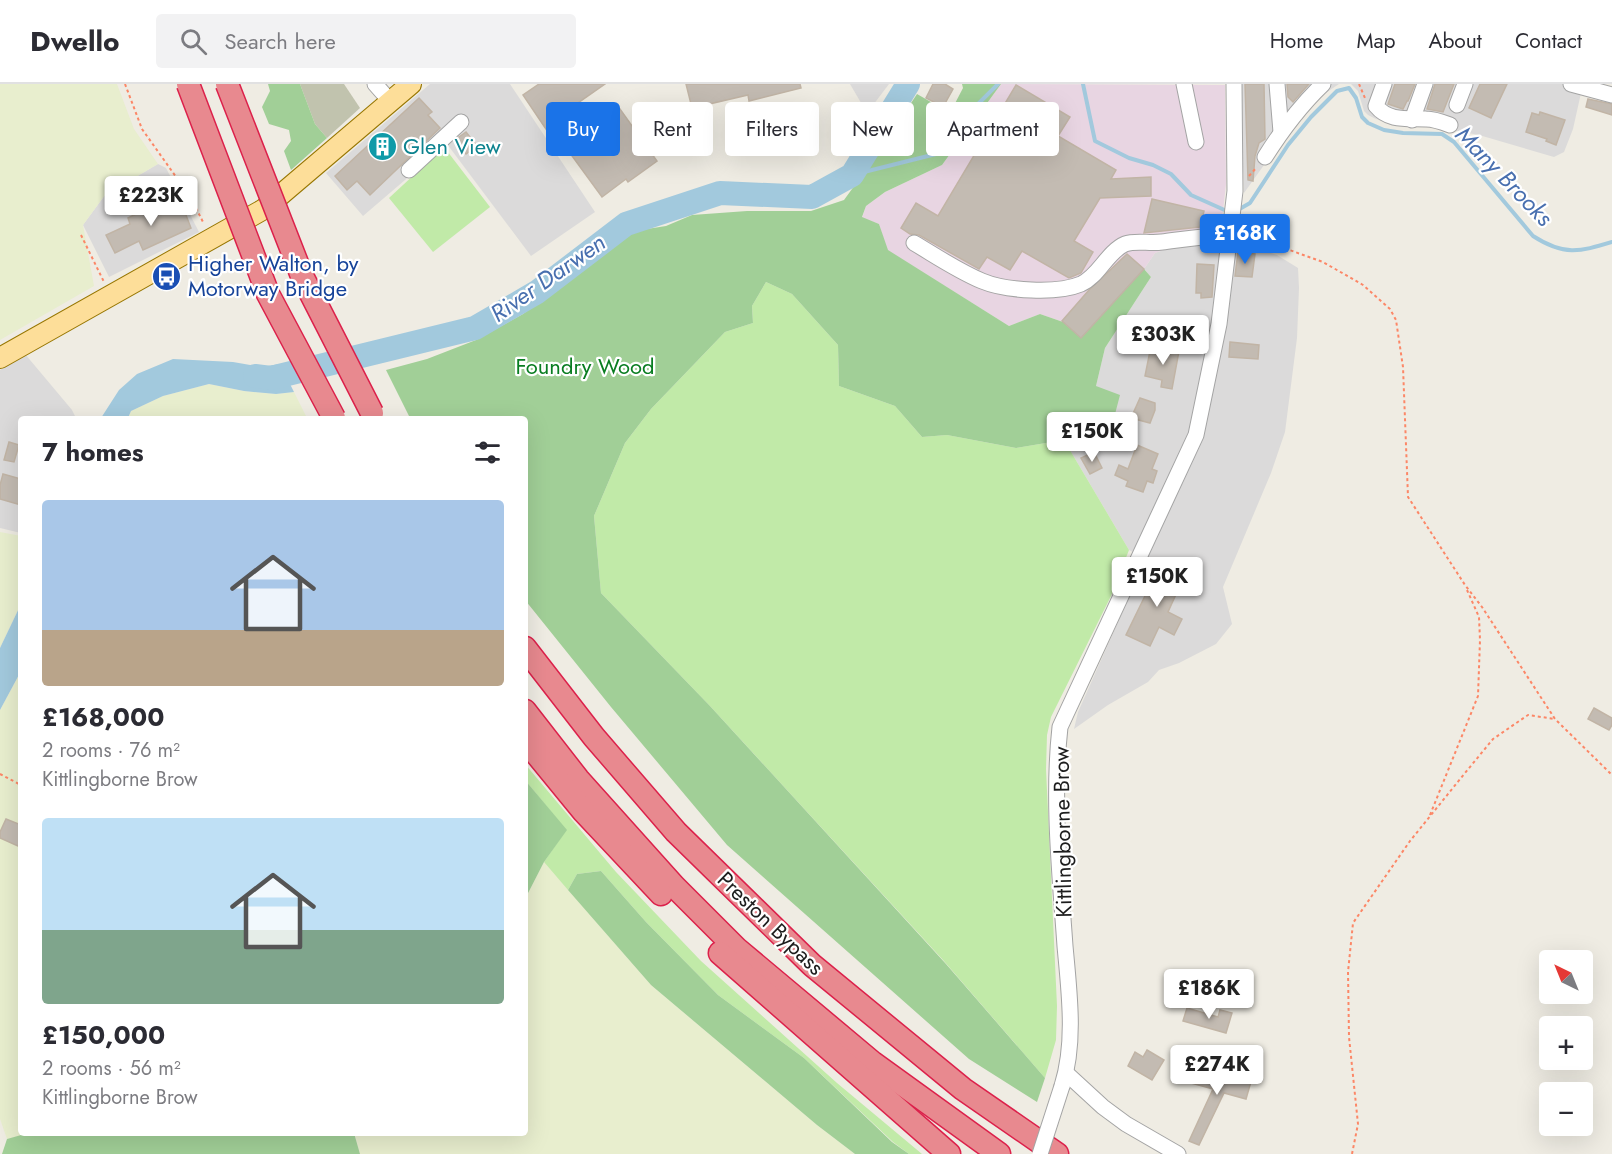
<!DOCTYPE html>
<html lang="en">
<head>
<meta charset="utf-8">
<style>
	body { margin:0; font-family:Jost,sans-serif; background:#f2f2f3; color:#2b2b33; height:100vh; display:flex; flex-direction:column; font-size:22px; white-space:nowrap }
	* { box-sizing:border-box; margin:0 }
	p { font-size:20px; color:#7c7c81 }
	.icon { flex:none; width:33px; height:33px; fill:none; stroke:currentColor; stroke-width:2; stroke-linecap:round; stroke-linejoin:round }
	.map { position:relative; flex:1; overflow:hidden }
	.panel { position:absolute; left:18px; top:332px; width:510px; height:720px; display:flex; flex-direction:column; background:#fff; border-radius:6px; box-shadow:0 6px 24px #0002 }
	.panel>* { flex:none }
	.hud { position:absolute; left:546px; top:18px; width:570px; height:54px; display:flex; gap:12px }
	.needle { width:39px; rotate:317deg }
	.buttons { position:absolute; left:1539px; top:866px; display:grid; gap:12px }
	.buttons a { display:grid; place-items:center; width:54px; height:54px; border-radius:6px; background:#fff; box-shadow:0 6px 24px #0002; font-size:30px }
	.price { position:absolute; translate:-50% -51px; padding:0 14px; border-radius:6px; background:#fff; color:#222; font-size:20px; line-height:39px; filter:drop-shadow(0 2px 3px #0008) }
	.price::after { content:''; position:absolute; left:50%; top:36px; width:18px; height:14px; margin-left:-9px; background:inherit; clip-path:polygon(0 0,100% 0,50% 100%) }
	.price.active { background:#1a73e8; color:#fff }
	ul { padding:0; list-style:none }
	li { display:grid; align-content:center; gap:12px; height:318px; padding:0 24px }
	li span { display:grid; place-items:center; height:186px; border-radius:6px; color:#555 }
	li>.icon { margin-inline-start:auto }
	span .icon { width:108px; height:108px; fill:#fffc; stroke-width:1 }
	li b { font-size:26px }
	h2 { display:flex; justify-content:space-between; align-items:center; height:72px; padding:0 24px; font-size:26px }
	.chip { padding:0 21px; border-radius:6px; background:#fff; box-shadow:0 6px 24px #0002; font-size:21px; line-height:54px }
	.chip.active { background:#1a73e8; color:#fff }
	header { display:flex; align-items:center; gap:36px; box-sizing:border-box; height:84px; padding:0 30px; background:#fff; border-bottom:2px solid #e1e1e2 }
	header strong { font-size:28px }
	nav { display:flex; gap:33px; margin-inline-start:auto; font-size:21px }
	.search { width:420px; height:54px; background:#f2f2f3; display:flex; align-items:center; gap:15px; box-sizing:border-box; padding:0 21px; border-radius:6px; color:#7c7c81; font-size:22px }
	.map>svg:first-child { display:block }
</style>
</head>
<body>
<header>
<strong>Dwello</strong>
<div class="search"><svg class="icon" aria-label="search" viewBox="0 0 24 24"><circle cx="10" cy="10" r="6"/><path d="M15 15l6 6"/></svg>Search here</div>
<nav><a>Home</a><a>Map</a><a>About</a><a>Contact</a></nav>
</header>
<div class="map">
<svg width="1612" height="1070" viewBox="0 0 1612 1070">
	<rect width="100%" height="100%" fill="#efece3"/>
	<g fill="#dbdada">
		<polygon points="430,0 510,0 595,128 531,172 447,60 363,132 326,89"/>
		<polygon points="850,0 889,0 867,29"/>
		<polygon points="1240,0 1339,0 1324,10 1286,50 1244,109"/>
		<polygon points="1351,0 1583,0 1573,45 1564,68 1554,73 1479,51 1425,41 1389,38 1376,35 1368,31 1364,27 1358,7"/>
		<polygon points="158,80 166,84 199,148 109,193 83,141 105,111"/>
		<polygon points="1222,136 1259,147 1258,165 1277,171 1298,184 1299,204 1297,254 1285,348 1271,389 1223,503 1232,540 1216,560 1179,579 1159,586 1148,598 1108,621 1074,645 1078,628 1146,475 1129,466 1064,356 1062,346 1114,334 1096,302 1105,264 1151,193 1144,185 1155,169 1183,159 1199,148"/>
		<polygon points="25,270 72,326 76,334 21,334 21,449 0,444 0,286"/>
	</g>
	<polygon fill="#e8d5e2" points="1001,0 1225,1 1226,100 1222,136 1199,148 1183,159 1155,169 1144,185 1081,254 1063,238 1040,230 1009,242 887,166 879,140 862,134 866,122 885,108 942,81"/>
	<polygon fill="#c1c3ae" points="300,0 344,0 360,24 327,54 315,40"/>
	<g fill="#e8eece">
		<polygon points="0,0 117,0 134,45 158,80 105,111 83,141 94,202 0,256"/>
		<polygon points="209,300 244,307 276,310 294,308 307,334 128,334 131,327 163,312"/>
		<polygon points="0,448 21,452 21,520 0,564"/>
		<polygon points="21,587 21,1048 32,1049 7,1055 0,1035 0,626"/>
		<polygon points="544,778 651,901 817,1041 855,1070 360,1070 354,1048 525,1048 525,815"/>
	</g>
	<g fill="#c1eaa8">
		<polygon points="444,63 490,123 433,168 389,114"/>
		<polygon points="766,198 792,210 838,261 839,302 895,322 922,353 947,351 1016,364 1064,356 1129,466 1111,512 1051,633 1047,651 1046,685 1057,922 1056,956 1045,994 943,876 710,622 601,509 594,432 625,359 651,325 725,248 753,239 752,222"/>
		<polygon points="525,680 616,788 701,877 837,999 922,1070 909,1070 893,1058 804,974 718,911 646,838 601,787 577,790 568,806 544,778 566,746 525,696"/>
	</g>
	<g fill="#a1cf97">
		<polygon points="268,0 300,0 315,40 327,54 291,86 284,67 291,57 289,46 269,40 262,23 270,7"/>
		<polygon points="962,0 1001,0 942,81 885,108 866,122 862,133 879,140 888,166 1009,242 1040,230 1063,238 1081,254 1144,185 1151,193 1105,264 1096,302 1120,311 1114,334 1062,346 1064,356 1016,364 947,351 922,353 895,322 839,302 838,261 792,210 766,198 752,222 753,239 725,248 651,325 625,359 594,432 601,509 710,622 946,880 1045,994 1037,1018 969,975 727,761 611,623 525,516 525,334 410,334 386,286 427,275 476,256 523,230 634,147 666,142 692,131 747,127 811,127 844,116 881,65 917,10 950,29 963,4"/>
		<polygon points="525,696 567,746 544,778 525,815"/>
		<polygon points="601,787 646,838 718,911 804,974 892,1058 909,1070 855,1070 817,1041 651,901 568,806 577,790"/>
		<polygon points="32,1048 354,1049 360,1070 2,1070 7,1055"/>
	</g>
	<g fill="#a2c9dd">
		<polygon points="173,275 233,278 261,283 280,280 294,308 276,310 244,307 209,300 163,312 131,327 128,334 101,334 119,306 137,290"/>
		<polygon points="21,520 21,587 0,626 0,564"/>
	</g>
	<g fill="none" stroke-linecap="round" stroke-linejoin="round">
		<g stroke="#a2c9dd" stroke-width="4">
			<polyline points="1083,0 1095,57 1129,74 1153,81 1171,90 1191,111 1229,128"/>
			<polyline points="852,91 948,67 978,20 998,0"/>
			<path d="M 1236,127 L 1250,119 L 1288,61 L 1311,33 L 1337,7 L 1349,4 L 1356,14 L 1362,33 L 1368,39 L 1384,46 L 1403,49 L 1442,50 L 1454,58 L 1533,152 C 1564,172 1579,168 1612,158"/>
		</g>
		<polyline stroke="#a2c9dd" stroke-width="24" points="255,292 271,294 475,244 537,208 626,140 720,109 812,113 852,91 908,0"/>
	</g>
	<g fill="#c3bbb2" stroke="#c1b4a5" stroke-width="1.5">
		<polygon points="539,0 605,0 568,26 586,50 620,25 657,77 628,98 626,95 602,113 559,54 554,57 523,11"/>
		<polygon points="686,0 800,0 801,4 749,17 748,11 692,24"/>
		<polygon points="933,0 945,0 953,5 943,23 926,14"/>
		<polygon points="1245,0 1264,0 1265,55 1259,59 1255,72 1253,97 1248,96"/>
		<polygon points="1287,0 1309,0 1293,18 1288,13"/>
		<polygon points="1395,0 1415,0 1408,17 1407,17 1403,25 1388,20"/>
		<polygon points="1435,0 1454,0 1443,28 1427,25"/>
		<polygon points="1480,0 1507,0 1491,34 1469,24"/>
		<polygon points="1016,1 1070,33 1058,52 1116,86 1111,95 1151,93 1151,112 1100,114 1074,157 1093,168 1081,189 1069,194 1022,167 1010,186 987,173 979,185 919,151 910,150 901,144 916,119 938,132"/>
		<polygon points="419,14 432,28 428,31 440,44 370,111 357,97 347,106 335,92"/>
		<polygon points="1588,15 1612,20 1612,31 1586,23"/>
		<polygon points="1540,28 1565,36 1556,61 1546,57 1547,55 1526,48 1532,29 1539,31"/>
		<polygon points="466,48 477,62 466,70 455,56"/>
		<polygon points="171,113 179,128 184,126 191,144 143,166 139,157 115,169 106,151 130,140 128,134"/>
		<polygon points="1152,115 1204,127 1200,143 1144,149"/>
		<polygon points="1238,168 1255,170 1252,193 1235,192"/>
		<polygon points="1127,170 1144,185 1081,254 1062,237 1089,206"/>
		<polygon points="1197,180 1214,181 1212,213 1201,214 1201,209 1196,209"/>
		<polygon points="1230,258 1259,261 1258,275 1229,273"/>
		<polygon points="1151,262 1179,267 1172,305 1161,303 1162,296 1145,292"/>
		<polygon points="1140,314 1155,319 1155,326 1150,339 1131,334"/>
		<polygon points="9,358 19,361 14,378 4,376"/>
		<polygon points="1137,361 1158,370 1152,385 1157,387 1153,399 1147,397 1143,408 1126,402 1128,397 1115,391 1119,381 1128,385"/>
		<polygon points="1094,368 1102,384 1090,390 1081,374"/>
		<polygon points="3,390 21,395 21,421 0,415 0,401"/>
		<polygon points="1162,477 1174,483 1170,491 1182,497 1168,528 1182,535 1174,551 1159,543 1150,562 1126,551"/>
		<polygon points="1594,624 1612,634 1612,641 1609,646 1588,635"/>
		<polygon points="6,735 21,741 21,756 18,762 0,754 0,748"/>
		<polygon points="1187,924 1218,933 1220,926 1232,929 1226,949 1183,937"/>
		<polygon points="1147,966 1164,976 1152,996 1128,982 1135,968 1143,973"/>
		<polygon points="1244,984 1254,987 1246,1015 1224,1009 1199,1061 1189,1057 1213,1005 1191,999 1195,985 1240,998"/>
	</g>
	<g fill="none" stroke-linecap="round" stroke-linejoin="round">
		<defs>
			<g id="minor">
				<polyline points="375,0 390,17"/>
				<polyline points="1184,0 1196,58"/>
				<polyline points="1277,0 1281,48"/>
				<path d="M 1384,0 L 1376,22 C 1389,38 1408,34 1426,35 C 1434,35 1442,38 1450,41"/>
				<polyline points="1571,0 1612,11"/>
				<polyline points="1457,21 1465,0"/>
				<polyline points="1412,36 1425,0"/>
				<path d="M 1265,73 C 1282,46 1300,22 1323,0"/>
				<polyline points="409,86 461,38"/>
				<path d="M 914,159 C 936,172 958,187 982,197 C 1006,207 1057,210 1081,200 C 1099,192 1107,168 1125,160 C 1136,156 1150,160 1162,158 C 1185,155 1206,151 1230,152"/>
				<polyline points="1066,989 1103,1023 1126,1040 1178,1070"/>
				<path d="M 1062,1002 C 1076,958 1069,907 1065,862 C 1060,790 1052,715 1060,643 L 1196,351 L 1219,240 L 1235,107 L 1234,0"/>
			</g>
			<polyline id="major" points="0,274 264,125 411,0"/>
			<g id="highway">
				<polyline points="525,564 594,653 676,748 812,881 963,1005 1057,1070"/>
				<polyline points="525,627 578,695 674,802 737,865 873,979 999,1070"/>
				<polyline points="525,656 584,728 661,810"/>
				<polyline points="720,869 949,1070"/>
			</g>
		</defs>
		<use href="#minor" stroke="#a4a4a4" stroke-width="17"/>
		<use href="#major" stroke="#977600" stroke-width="22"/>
		<use href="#highway" stroke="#dc214b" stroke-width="25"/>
		<g stroke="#fc8767" stroke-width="2" stroke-dasharray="3 3" stroke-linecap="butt">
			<polyline points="125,0 142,45 191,114 204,140"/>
			<polyline points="1359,0 1365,14"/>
			<polyline points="1249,92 1257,83"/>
			<polyline points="81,151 104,198"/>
			<polyline points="1244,155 1281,163 1323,178 1363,201 1390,225 1396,236 1403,283 1408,413 1465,501 1482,523 1555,635 1612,691"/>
			<polyline points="0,690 21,701"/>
			<polyline points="1430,731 1478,612 1480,556 1479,533 1467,506"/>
			<polyline points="1352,1070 1358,1040 1349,953 1348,888 1353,839 1410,757 1465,689 1493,655 1528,631 1555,635"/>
		</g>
		<use href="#minor" stroke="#fff" stroke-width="15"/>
		<use href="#major" stroke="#fdde99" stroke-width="20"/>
		<use href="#highway" stroke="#e8898f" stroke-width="22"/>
		<defs>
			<polyline id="minor-bridge" points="1040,1070 1062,1002"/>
			<g id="highway-bridge">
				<polyline points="188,0 268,210 334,334"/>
				<polyline points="227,0 302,192 372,329"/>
			</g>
		</defs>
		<use href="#minor-bridge" stroke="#a4a4a4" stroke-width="17" stroke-linecap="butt"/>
		<use href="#highway-bridge" stroke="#dc214b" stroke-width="25" stroke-linecap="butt"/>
		<use href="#minor-bridge" stroke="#fff" stroke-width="15"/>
		<use href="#highway-bridge" stroke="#e8898f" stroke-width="22"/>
	</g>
	<defs>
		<symbol id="building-disc" viewBox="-11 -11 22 22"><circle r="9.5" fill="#0f9aa8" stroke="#fff"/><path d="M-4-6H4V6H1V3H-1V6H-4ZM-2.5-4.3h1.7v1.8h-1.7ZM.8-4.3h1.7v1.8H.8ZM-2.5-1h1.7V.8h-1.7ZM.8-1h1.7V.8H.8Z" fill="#fff"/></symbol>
		<symbol id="bus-disc" viewBox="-11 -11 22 22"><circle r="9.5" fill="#1a4fb4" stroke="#fff"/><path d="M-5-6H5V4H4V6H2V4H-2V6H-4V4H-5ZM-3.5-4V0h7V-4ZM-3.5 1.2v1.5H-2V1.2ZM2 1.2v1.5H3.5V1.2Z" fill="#fff"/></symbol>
	</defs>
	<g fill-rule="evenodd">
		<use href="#building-disc" x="366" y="46" width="33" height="33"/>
		<use href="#bus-disc" x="150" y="176" width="33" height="33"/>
	</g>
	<g text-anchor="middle" stroke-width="4.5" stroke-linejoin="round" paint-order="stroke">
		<g font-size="22" fill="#0d838f" stroke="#fff" text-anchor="start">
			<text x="403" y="70">Glen View</text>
		</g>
		<g font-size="22" fill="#164399" stroke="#fff" text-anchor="start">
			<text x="188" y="187">Higher Walton, by<tspan x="188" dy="25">Motorway Bridge</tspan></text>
		</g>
		<g font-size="22" fill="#097d21" stroke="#fff">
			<text x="585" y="290">Foundry Wood</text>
		</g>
		<g font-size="22" fill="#1d1d1d" stroke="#fff">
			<text transform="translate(1062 748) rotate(-91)" y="8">Kittlingborne Brow</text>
			<text transform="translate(771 839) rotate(44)" y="8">Preston Bypass</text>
		</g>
		<g font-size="24" font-style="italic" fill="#486faf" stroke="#fff">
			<text transform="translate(1504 92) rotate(46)" y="8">Many Brooks</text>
			<text transform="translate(548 194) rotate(-35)" y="8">River Darwen</text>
		</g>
	</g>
</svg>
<div class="buttons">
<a><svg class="needle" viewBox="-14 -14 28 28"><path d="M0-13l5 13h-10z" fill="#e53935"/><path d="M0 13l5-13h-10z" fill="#7c7c81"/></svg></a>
<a>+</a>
<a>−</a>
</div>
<b class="price" style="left:151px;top:143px">£223K</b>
<b class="price active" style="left:1245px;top:181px">£168K</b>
<b class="price" style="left:1163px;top:282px">£303K</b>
<b class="price" style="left:1092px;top:379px">£150K</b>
<b class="price" style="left:1157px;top:524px">£150K</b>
<b class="price" style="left:1209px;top:936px">£186K</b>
<b class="price" style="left:1217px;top:1012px">£274K</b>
<div class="hud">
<a class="chip active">Buy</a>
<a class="chip">Rent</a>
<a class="chip">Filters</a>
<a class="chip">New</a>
<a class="chip">Apartment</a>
</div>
<section class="panel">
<h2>7 homes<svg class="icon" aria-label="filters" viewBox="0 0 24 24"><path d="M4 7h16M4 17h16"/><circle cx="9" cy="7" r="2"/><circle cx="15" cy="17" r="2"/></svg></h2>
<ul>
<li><span style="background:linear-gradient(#a9c7e8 70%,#b9a48a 0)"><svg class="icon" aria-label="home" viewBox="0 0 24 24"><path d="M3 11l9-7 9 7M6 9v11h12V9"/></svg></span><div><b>£168,000</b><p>2 rooms · 76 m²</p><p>Kittlingborne Brow</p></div></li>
<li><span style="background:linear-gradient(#bfe0f5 60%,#7fa58c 0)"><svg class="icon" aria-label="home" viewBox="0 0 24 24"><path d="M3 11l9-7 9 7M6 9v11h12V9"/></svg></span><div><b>£150,000</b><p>2 rooms · 56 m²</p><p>Kittlingborne Brow</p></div></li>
</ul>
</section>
</div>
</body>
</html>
